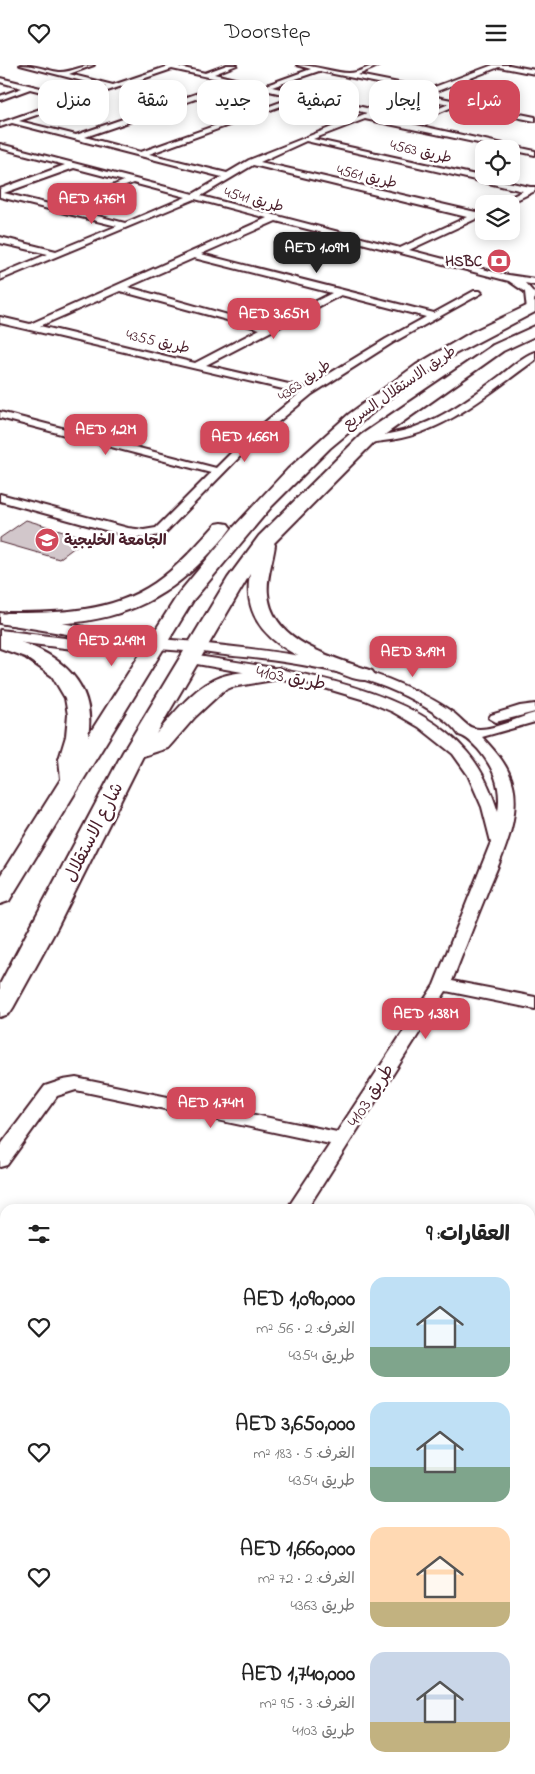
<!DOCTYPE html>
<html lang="ar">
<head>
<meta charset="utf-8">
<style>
	body { margin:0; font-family:"Indie Flower","Playpen Sans Arabic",sans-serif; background:#f2f2f2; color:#222; direction:rtl; height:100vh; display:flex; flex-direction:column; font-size:19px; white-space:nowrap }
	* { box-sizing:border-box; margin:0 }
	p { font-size:16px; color:#767676 }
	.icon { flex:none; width:28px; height:28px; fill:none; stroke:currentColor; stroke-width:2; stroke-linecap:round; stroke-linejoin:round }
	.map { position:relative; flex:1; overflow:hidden; direction:ltr }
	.drawer { position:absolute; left:0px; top:1139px; width:535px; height:571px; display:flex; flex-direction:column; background:#fff; border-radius:15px 15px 0 0; box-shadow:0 2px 12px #0003; direction:rtl }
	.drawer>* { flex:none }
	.hud { position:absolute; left:15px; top:15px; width:505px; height:45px; direction:rtl; display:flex; gap:10px }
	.fabs { position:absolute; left:475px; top:75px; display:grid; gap:10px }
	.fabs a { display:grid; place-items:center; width:45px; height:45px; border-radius:10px; background:#fff; box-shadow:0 2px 12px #0003; font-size:25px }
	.price { position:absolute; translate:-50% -42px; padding:0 11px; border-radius:10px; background:#d1495b; color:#fff; font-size:16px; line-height:32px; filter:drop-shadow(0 1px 2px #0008) }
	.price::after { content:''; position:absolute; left:50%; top:30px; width:15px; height:11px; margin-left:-8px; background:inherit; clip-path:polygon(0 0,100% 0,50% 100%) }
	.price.current { background:#222; color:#fff }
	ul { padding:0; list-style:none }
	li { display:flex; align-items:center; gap:15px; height:125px; padding:0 25px }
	li span { display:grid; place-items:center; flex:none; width:140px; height:100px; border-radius:15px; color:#555 }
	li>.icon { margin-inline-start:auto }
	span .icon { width:60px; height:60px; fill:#fffc; stroke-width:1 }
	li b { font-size:21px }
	h2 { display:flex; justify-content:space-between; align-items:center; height:60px; padding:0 25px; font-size:21px }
	.pill { padding:0 18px; border-radius:15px; background:#fff; box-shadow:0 2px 12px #0003; font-size:18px; line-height:45px }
	.pill.current { background:#d1495b; color:#fff }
	header { display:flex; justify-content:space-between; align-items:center; height:65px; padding:0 25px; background:#fff; font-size:22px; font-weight:600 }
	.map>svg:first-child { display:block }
</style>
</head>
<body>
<header><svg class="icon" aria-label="menu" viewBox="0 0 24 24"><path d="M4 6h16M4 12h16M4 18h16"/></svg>Doorstep<svg class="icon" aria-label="heart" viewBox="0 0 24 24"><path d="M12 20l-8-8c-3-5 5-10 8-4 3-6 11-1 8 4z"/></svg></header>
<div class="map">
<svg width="535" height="1709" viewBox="0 0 535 1709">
	<rect width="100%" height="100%" fill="#fff"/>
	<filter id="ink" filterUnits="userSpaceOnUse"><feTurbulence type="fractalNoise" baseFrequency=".02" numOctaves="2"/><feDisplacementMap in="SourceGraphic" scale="10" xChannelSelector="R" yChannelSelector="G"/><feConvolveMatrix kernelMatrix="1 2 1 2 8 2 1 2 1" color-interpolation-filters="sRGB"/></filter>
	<g filter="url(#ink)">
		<polygon fill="#d2c7cb" stroke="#4a1f2b" points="26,455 87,473 59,494 0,477 0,473"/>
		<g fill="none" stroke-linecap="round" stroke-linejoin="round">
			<defs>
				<g id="street">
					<path d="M 20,0 C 34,0 46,5 59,7 C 70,8 83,0 94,0 L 69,9 L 113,20 L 169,1 L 181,0 L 179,2 L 205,8 L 227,0 L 237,0 L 214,9 L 264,21 L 311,4 L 297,0 C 315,0 334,8 349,8 C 360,8 369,0 380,0 L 358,10 L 429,24 L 493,0 L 509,0 L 535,5 L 535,9 L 499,2 L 427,30 L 535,52 L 535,56 L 457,40 L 412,59 L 535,86 L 535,90 L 365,54 L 313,74 L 530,122 L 535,122 L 535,126 L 508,139 L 497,139 L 523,126 L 306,76 L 260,97 L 480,148 L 480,152 L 409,185 L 502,209 L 535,214 L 535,220 L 525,218 L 535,229 L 533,245 L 527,245 L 525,227 L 509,216 L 276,156 L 201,189 L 434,248 L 474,226 L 480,226 L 482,228 L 392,278 L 312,329 L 255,376 L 164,469 L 144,473 L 127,471 L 0,436 L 0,429 L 128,463 L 144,465 L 156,463 L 211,408 L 0,353 L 0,347 L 216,403 L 247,372 L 300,328 L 0,258 L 0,252 L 30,259 L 267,153 L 195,134 L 0,215 L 0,209 L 48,189 L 0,178 L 0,172 L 56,186 L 117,161 L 0,132 L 0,124 L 65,100 L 0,83 L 0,79 L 193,129 L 222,112 L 12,58 L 0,62 L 0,58 L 69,34 L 30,24 L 0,35 L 0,31 L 22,23 L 0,17 L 0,13 L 77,32 L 106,22 ZM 172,4 L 231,17 L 76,70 L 19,56 ZM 319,6 L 422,27 L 375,45 L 272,22 ZM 239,19 L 295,32 L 141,87 L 85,72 ZM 303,33 L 367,48 L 249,95 L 227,108 L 149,89 ZM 420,33 L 449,39 L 403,58 L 372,51 ZM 253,100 L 467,152 L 400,183 L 201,131 ZM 74,103 L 124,116 L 61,142 L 4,128 ZM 133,118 L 186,132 L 125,158 L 70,144 ZM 194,193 L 332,228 L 267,261 L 128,222 ZM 120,226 L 260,264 L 195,298 L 40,261 ZM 341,230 L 426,252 L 386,274 L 306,323 L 206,300 Z"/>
					<path d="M 535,287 L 535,295 C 489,328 442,371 383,376 C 376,377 367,379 362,374 L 367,371 C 419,370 457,343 497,313 C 508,305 522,291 535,287 Z"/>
					<path d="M 198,578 C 261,585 328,591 388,614 C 410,623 433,633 452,647 C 459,651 465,661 473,663 C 488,668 519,652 535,648 L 535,657 L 482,672 C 495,686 509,701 513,720 C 521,757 499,797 486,830 C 474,859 463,888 452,916 L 535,932 L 535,944 L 446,926 L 307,1144 L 287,1144 L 330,1079 L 76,1025 L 57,1031 L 7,1100 L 0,1102 L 0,1081 L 45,1021 L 63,1015 L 76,1013 L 337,1067 L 434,920 L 491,777 L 482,742 L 468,710 L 453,689 L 419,662 L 393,647 L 365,635 L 311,619 L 191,598 L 184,594 L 191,590 C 274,603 410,619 467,687 C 482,704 491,725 498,747 C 502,722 494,703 478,684 C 472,678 467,672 459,670 C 451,658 438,650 425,642 C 376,612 318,601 261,594 C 239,591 215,590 193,585 L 191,582 Z"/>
					<polygon points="535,639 535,647 496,657 489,653 491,650 520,641"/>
					<polygon points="0,1265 5,1266 5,1285 0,1284"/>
					<polygon points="530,1566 535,1568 535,1590 530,1588"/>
					<polygon points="13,1705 39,1705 38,1709 12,1709"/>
				</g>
				<g id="secondary">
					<polygon points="0,548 158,574 198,577 204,578 207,582 204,586 198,587 158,584 0,558"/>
					<polygon points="0,565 73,574 79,575 82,579 79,583 73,584 0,575"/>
				</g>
				<g id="primary">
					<path d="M 535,237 L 535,247 L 455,289 L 394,330 L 330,383 L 272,441 L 194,534 L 12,831 L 9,836 L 0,839 L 0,811 L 61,714 L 59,694 L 66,671 L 68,650 L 65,633 L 52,611 L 25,592 L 0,583 L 0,571 C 50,583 98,612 88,671 L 179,528 L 232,464 L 288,404 L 349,349 L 416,300 L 472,267 Z"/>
					<path d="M 535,261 L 535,271 L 503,286 L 373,378 L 274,478 L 275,480 C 273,496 266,513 268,529 C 272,578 334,592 372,606 L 375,610 L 372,614 C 359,618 345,610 332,605 C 287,589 240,565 250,509 L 156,669 C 174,649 193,622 220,612 C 238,606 259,606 278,603 L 285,605 L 288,609 L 285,613 L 232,622 L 223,626 L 195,652 L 168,683 L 143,691 L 57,863 L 13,943 L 9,949 L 0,952 L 0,919 L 123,687 L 228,513 L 259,471 L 361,370 L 493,280 Z"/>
					<path d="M 222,458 L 228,459 L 231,463 C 224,473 215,483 206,492 C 162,538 117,556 53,559 C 36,560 17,562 0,558 L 0,550 L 7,548 C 58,548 111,548 155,518 C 178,502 197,480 216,459 Z"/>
				</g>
			</defs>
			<use href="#street" stroke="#4a1f2b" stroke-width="4"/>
			<use href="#secondary" stroke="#4a1f2b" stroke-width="4"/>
			<use href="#primary" stroke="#4a1f2b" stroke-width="4"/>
			<use href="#street" fill="#fff" fill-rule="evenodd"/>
			<use href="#secondary" fill="#fff" fill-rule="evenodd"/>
			<use href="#primary" fill="#fff" fill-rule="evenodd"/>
		</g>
	</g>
	<defs>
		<symbol id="bank-disc" viewBox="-11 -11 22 22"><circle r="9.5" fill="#d1495b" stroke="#fff"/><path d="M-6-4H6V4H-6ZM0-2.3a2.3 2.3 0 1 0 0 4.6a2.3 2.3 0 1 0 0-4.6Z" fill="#fff"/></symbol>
		<symbol id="university-disc" viewBox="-11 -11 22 22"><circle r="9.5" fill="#d1495b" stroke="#fff"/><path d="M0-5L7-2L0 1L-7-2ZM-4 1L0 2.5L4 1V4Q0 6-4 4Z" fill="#fff"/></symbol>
	</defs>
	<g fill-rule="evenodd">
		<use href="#bank-disc" x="485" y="182" width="28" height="28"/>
		<use href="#university-disc" x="33" y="461" width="28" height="28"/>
	</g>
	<g text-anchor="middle" stroke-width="5" stroke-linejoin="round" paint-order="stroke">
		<g font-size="15" fill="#4a1f2b" stroke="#fff">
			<text transform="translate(421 86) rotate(13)" y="5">طريق 4563</text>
			<text transform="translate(367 111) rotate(13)" y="5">طريق 4561</text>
			<text transform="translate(254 134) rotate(15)" y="5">طريق 4541</text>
			<text transform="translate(158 276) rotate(13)" y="5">طريق 4355</text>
			<text transform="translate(304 315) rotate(-35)" y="5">طريق 4363</text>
			<text transform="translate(399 322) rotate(-35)" y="5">طريق الاستقلال السريع</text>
		</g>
		<g font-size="15" font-weight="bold" fill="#4a1f2b" stroke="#fff" text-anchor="end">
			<text x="482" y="201">HSBC</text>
			<text x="64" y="480" text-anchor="start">الجامعة الخليجية</text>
		</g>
		<g font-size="18" fill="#4a1f2b" stroke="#fff">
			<text transform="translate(291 612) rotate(11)" y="6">طريق 4103</text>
			<text transform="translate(93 767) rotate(-63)" y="6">شارع الاستقلال</text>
			<text transform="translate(370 1030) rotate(-57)" y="6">طريق 4103</text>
		</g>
	</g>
</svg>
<div class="fabs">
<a><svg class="icon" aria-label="locate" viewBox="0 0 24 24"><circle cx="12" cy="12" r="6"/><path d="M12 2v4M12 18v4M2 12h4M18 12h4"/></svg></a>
<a><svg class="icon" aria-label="layers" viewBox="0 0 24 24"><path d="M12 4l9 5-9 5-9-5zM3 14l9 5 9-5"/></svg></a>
</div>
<b class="price" style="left:92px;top:160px">AED 1.76M</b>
<b class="price current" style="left:317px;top:209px">AED 1.09M</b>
<b class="price" style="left:274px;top:275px">AED 3.65M</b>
<b class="price" style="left:106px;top:391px">AED 1.2M</b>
<b class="price" style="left:245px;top:398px">AED 1.66M</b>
<b class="price" style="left:112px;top:602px">AED 2.49M</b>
<b class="price" style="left:413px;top:613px">AED 3.19M</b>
<b class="price" style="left:426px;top:975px">AED 1.38M</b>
<b class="price" style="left:211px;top:1064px">AED 1.74M</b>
<div class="hud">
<a class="pill current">شراء</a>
<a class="pill">إيجار</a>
<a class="pill">تصفية</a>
<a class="pill">جديد</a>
<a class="pill">شقة</a>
<a class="pill">منزل</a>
</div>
<section class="drawer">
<h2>العقارات: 9<svg class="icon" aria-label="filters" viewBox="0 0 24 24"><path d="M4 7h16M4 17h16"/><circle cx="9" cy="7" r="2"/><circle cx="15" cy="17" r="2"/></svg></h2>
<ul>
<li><span style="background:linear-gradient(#bfe0f5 70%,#7fa58c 0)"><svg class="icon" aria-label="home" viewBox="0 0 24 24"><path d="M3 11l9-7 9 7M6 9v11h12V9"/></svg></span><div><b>AED 1,090,000</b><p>الغرف: 2 · 56 m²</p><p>طريق 4354</p></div><svg class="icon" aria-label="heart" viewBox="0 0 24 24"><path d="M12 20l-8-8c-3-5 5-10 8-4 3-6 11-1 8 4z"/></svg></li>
<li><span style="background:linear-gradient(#bfe0f5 65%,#7fa58c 0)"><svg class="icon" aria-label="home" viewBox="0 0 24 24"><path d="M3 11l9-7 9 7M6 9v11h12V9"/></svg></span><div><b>AED 3,650,000</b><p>الغرف: 5 · 183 m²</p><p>طريق 4354</p></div><svg class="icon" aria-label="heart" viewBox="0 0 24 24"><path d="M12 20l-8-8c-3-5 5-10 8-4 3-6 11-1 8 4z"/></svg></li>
<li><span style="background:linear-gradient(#ffd9b3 75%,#c2b280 0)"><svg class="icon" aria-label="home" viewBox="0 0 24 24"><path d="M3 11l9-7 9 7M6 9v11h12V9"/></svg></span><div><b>AED 1,660,000</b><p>الغرف: 2 · 72 m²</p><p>طريق 4363</p></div><svg class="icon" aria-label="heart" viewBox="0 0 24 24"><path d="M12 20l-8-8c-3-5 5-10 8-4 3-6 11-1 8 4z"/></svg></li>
<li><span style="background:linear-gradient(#c9d6e8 70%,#c2b280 0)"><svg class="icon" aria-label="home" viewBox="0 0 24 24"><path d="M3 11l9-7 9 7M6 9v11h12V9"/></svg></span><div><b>AED 1,740,000</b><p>الغرف: 3 · 95 m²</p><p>طريق 4103</p></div><svg class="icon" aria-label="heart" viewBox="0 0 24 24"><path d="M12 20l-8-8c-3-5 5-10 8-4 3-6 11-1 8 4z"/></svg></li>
</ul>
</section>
</div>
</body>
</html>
